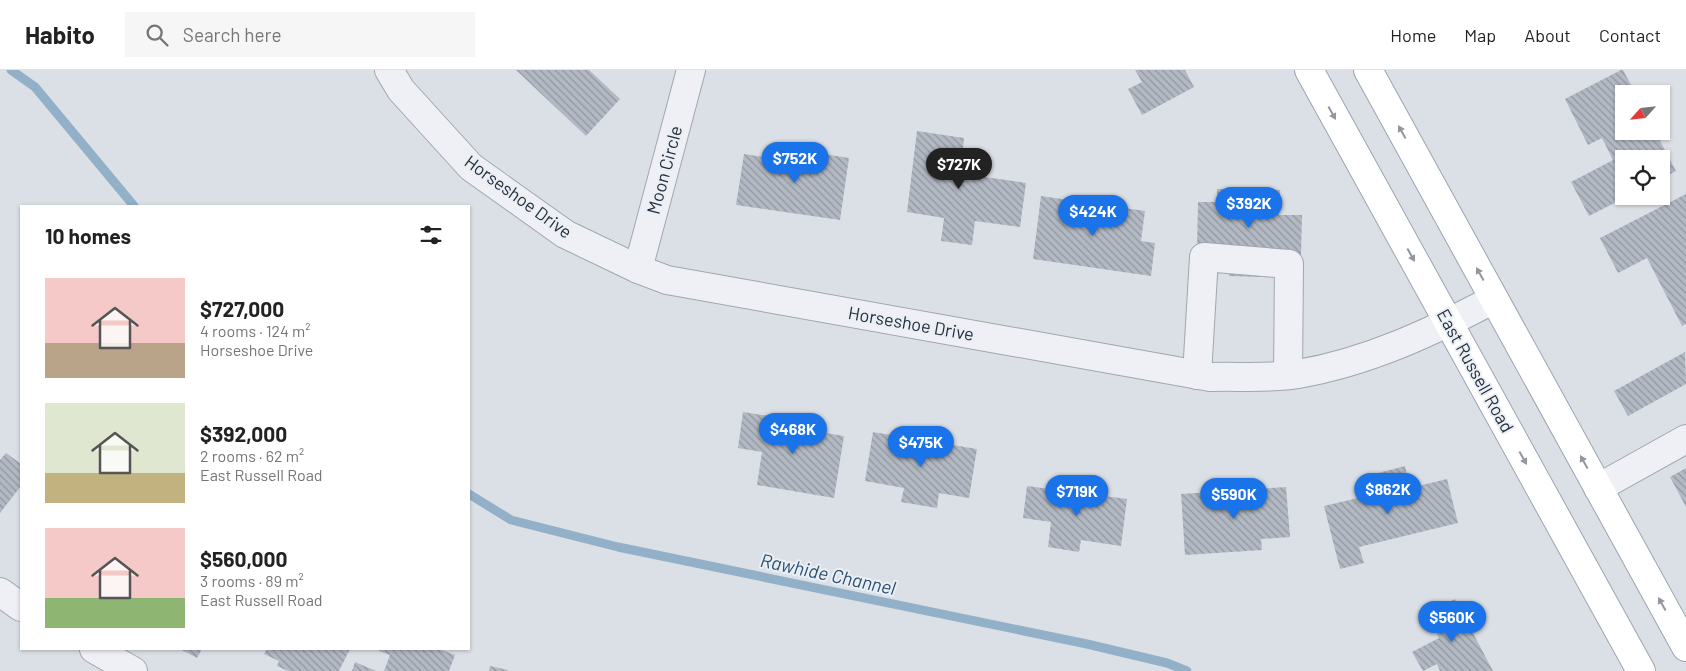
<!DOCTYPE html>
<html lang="en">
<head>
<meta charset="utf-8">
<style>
	body { margin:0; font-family:Barlow,sans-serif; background:#f6f6f6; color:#222; height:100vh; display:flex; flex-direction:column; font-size:19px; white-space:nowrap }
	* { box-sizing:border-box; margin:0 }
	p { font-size:16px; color:#767676 }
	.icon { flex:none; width:28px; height:28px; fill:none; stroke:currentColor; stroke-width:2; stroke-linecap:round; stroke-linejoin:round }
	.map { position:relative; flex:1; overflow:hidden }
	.side { position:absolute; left:20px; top:135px; width:450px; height:445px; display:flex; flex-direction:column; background:#fff; border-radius:0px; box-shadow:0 1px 4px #0004 }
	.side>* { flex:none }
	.needle { width:32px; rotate:243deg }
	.controls { position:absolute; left:1615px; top:15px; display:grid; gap:10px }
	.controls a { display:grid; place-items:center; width:55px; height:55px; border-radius:0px; background:#fff; box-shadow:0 1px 4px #0004; font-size:25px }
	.price { position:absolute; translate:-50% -42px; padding:0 11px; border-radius:18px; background:#1a73e8; color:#fff; font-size:16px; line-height:32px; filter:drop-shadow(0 1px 2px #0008) }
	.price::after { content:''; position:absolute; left:50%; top:30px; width:15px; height:11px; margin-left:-8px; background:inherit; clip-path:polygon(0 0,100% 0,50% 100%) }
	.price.selected { background:#222; color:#fff }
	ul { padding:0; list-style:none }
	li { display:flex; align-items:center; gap:15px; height:125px; padding:0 25px }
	li span { display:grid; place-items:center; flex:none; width:140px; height:100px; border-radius:0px; color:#555 }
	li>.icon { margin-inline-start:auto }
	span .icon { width:60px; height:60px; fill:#fffc; stroke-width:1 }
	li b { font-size:21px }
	h2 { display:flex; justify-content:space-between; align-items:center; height:60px; padding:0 25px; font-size:21px }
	header { display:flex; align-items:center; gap:30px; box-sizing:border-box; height:70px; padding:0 25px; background:#fff; border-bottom:1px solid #e0e0e0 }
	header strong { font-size:24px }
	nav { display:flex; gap:28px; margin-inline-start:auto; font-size:18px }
	.search { width:350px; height:45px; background:#f6f6f6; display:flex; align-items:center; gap:12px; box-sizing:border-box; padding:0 18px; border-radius:0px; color:#767676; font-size:19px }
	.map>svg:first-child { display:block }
</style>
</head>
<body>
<header>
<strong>Habito</strong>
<div class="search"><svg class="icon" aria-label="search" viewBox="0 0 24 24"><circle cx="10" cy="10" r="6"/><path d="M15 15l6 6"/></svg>Search here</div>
<nav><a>Home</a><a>Map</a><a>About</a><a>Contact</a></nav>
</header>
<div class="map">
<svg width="1686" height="601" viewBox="0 0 1686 601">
	<defs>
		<pattern id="building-back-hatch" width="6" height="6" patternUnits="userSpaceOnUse" patternTransform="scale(1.25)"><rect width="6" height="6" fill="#b2b9c3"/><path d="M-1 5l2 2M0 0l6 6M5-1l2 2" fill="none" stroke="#9197a0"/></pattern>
	</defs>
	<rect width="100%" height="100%" fill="#dbe0e6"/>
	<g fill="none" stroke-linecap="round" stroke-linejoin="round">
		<g stroke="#93b0c9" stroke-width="9">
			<polyline points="11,0 35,17 134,136"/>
			<polyline points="469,424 511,450 618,477 1087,574 1167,593 1187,601"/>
		</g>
	</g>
	<g fill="url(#building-back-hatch)">
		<polygon points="516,0 589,0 620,29 586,66"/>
		<polygon points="1135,0 1185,0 1194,17 1142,45 1128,19 1142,12"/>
		<polygon points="1621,0 1623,0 1636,24 1624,24 1624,61 1655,61 1676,101 1661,109 1661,89 1624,89 1624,126 1628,126 1589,146 1571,112 1613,90 1602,68 1588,75 1565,29"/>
		<polygon points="917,61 964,68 962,87 973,88 971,105 1026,113 1020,157 975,151 972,175 941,171 944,148 907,142"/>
		<polygon points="792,79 849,88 840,150 736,135 744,84 791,91"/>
		<polygon points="1217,119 1280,120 1279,145 1302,145 1301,187 1261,186 1261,207 1229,206 1229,179 1197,178 1198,132 1217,132"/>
		<polygon points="1686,124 1686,254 1682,256 1647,188 1618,203 1600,168"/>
		<polygon points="1041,126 1145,141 1141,171 1155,173 1151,206 1033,189"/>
		<polygon points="1685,282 1686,314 1628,346 1614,321"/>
		<polygon points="743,342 802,351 801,359 844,366 834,428 757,415 762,382 738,378"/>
		<polygon points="873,362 977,379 969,428 939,423 937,438 901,432 904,418 865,411"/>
		<polygon points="6,383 21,394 21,416 0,443 0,390"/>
		<polygon points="1405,396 1410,418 1447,409 1458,453 1359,477 1364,493 1340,499 1324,436 1383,422 1378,403"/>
		<polygon points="1686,398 1686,437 1670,407"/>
		<polygon points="1027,416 1127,429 1121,476 1081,470 1079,482 1048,477 1051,452 1023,448"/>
		<polygon points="1286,417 1290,467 1261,469 1262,480 1185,485 1181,424"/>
		<polygon points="1455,529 1493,601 1440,601 1437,594 1423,601 1412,582 1439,568 1426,544"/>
		<polygon points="180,579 202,579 197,588"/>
		<polygon points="267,579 350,579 339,601 288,601 277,596 279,591 264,584"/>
		<polygon points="380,579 439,579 455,585 449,601 384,601 390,585 379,581"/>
		<polygon points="355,592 376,601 352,601"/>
		<polygon points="490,596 508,600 507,601 489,601"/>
	</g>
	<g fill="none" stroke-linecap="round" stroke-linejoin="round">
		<defs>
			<g id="minor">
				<path d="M 389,0 L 401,20 L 471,97 L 565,164 L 638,199 L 667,210 L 1210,307 C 1239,306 1270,309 1298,304 C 1368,292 1432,262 1494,229"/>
				<polyline points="638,199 691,0"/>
				<polyline points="1197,305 1204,187 1289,194 1288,305"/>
				<polyline points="1598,418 1686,369"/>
				<polyline points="0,522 21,537"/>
				<polyline points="94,579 133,601"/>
			</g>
			<g id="major">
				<polyline points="1309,0 1641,601"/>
				<polyline points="1368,0 1686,577"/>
			</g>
		</defs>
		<use href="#minor" stroke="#a0a7b0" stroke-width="30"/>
		<use href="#major" stroke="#9aa5b2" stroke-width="30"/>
		<use href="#minor" stroke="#eef0f5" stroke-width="28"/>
		<use href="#major" stroke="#fff" stroke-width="28"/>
	</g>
	<defs><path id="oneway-solid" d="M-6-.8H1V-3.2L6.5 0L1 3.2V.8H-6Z" transform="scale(1.25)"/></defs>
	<g fill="#92969e">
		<use href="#oneway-solid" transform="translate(1332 43) rotate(61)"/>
		<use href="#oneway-solid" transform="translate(1402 62) rotate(-119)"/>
		<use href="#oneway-solid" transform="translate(1411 185) rotate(61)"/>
		<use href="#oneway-solid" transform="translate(1480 204) rotate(-119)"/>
		<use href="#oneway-solid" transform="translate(1523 388) rotate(61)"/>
		<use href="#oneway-solid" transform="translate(1584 392) rotate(-119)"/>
		<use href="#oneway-solid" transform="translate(1662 534) rotate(-119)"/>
	</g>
	<g text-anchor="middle" stroke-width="4" stroke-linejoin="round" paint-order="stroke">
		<g font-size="18" fill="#242e3d" stroke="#eaeff4">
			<text transform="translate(665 100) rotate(-75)" y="6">Moon Circle</text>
			<text transform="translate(518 127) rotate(36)" y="6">Horseshoe Drive</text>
			<text transform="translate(911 254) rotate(10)" y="6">Horseshoe Drive</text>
			<text transform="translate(1475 301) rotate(61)" y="6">East Russell Road</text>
		</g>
		<g font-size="19" font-style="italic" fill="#2d4f72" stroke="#eaeff4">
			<text transform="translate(828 504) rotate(12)" y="7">Rawhide Channel</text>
		</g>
	</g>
</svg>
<div class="controls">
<a><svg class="needle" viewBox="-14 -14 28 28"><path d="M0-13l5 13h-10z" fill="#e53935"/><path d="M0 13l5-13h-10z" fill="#767676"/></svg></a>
<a><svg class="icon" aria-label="locate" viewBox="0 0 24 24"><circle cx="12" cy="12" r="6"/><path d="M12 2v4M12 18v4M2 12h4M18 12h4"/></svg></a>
</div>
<b class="price" style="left:795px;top:114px">$752K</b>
<b class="price selected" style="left:959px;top:120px">$727K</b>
<b class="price" style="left:1249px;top:159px">$392K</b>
<b class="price" style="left:1093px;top:167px">$424K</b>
<b class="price" style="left:793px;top:385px">$468K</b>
<b class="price" style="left:921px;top:398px">$475K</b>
<b class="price" style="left:1388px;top:445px">$862K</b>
<b class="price" style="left:1077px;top:447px">$719K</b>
<b class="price" style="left:1234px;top:450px">$590K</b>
<b class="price" style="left:1452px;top:573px">$560K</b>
<section class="side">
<h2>10 homes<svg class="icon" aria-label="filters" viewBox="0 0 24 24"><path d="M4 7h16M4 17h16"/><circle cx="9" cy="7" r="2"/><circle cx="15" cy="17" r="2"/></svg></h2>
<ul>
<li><span style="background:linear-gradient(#f6c9c9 65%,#b9a48a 0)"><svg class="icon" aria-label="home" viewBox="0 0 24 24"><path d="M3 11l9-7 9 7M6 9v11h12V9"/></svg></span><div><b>$727,000</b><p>4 rooms · 124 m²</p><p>Horseshoe Drive</p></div></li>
<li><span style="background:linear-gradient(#dfe7d0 70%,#c2b280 0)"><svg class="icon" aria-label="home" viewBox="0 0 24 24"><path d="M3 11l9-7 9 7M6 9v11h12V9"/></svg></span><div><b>$392,000</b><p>2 rooms · 62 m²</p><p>East Russell Road</p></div></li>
<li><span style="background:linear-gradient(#f6c9c9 70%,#8fb573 0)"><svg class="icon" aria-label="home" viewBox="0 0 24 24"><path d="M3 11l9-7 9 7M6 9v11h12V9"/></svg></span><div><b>$560,000</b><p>3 rooms · 89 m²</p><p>East Russell Road</p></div></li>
</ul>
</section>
</div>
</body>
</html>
